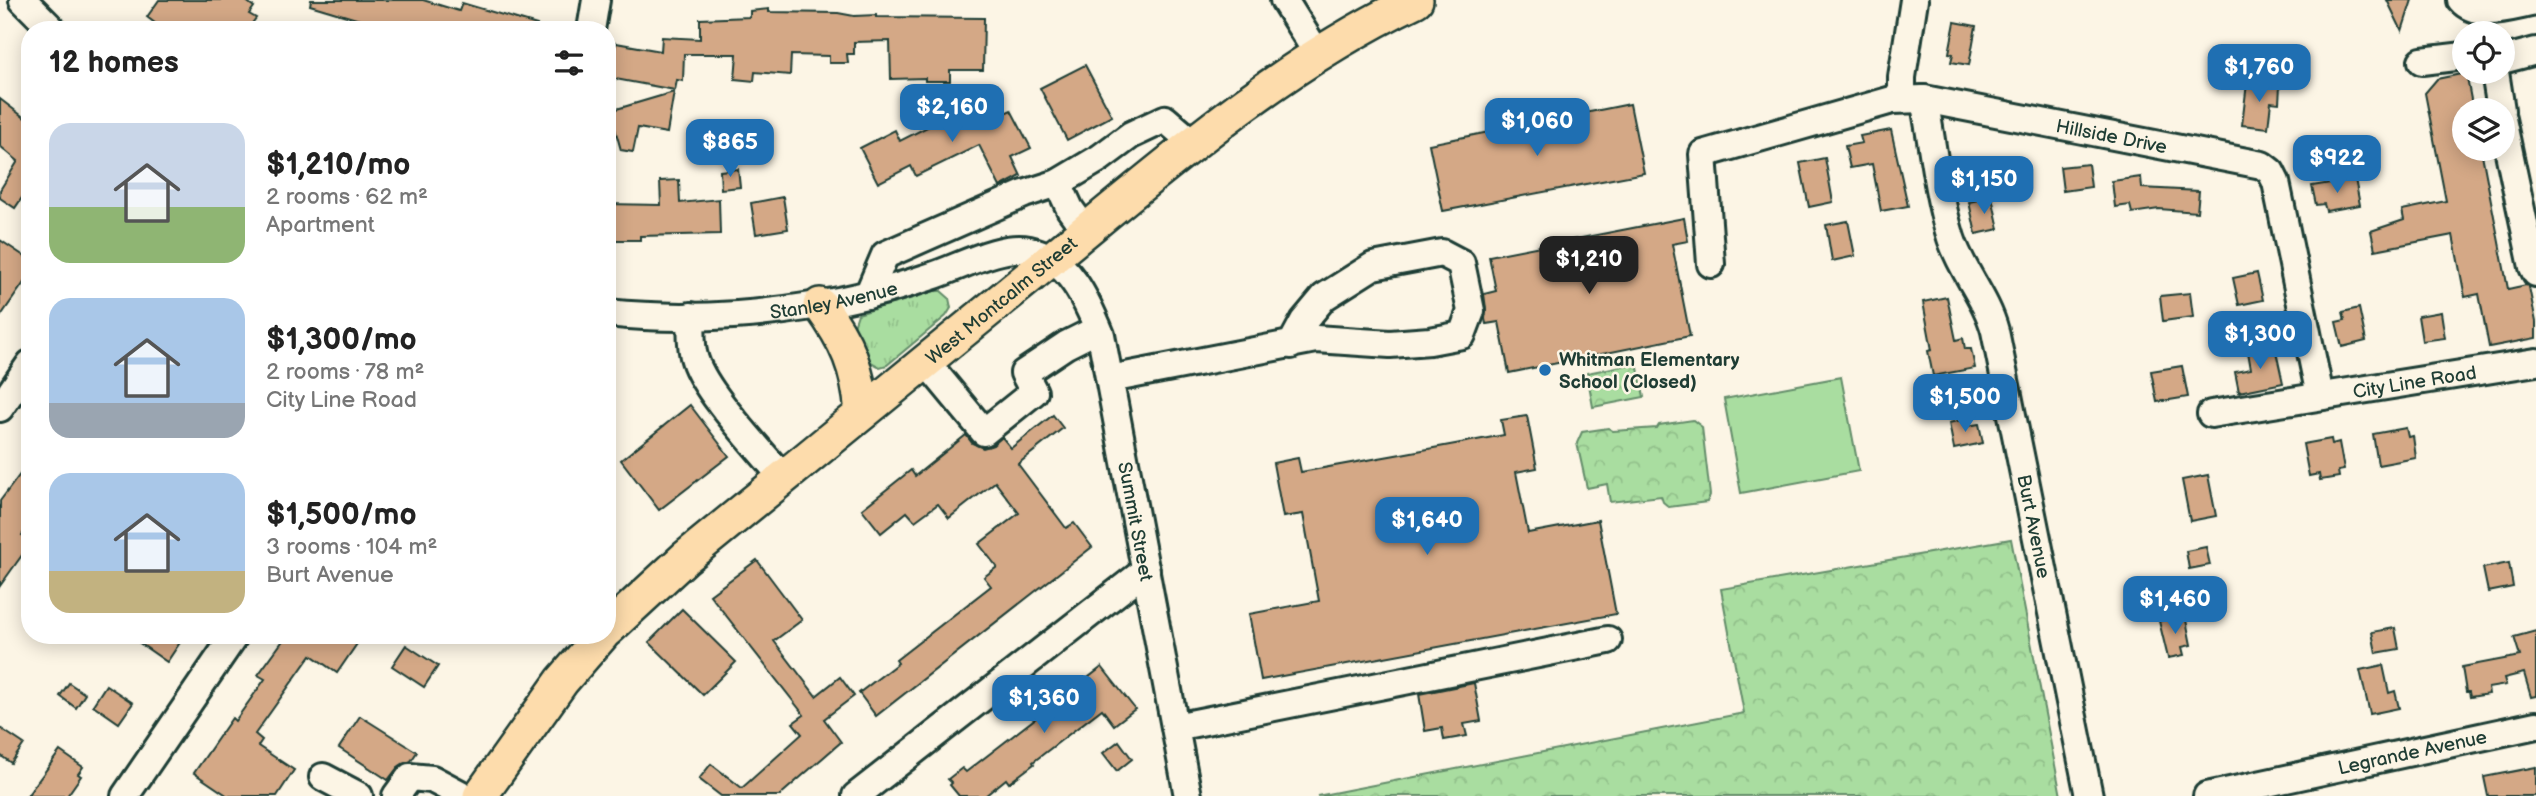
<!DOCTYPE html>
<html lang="en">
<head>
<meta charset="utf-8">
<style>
	body { margin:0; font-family:"Balsamiq Sans",sans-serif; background:#f6f6f6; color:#222; height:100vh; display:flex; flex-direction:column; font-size:26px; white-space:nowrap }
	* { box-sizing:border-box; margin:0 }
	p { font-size:23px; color:#767676 }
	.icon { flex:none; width:38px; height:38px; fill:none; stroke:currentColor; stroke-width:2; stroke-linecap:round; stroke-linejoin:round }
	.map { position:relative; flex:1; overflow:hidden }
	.side { position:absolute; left:21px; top:21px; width:595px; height:623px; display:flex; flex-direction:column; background:#fff; border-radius:28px; box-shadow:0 4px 18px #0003 }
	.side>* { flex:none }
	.controls { position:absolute; left:2452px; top:21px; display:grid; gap:14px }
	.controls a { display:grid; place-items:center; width:63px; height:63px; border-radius:50%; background:#fff; box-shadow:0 4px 18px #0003; font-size:35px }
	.price { position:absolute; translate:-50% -60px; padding:0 16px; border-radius:14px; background:#1f6fb2; color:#fff; font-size:23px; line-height:46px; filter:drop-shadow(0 2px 4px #0008) }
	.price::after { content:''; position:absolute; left:50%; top:42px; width:21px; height:16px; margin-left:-10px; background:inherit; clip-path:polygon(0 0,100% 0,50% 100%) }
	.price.on { background:#222; color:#fff }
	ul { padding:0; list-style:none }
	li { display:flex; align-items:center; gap:21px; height:175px; padding:0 28px }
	li span { display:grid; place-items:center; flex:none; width:196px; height:140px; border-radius:21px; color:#555 }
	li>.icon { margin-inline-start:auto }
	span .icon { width:84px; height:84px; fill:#fffc; stroke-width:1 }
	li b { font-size:30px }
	h2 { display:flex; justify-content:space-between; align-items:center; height:84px; padding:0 28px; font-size:30px }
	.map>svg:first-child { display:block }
</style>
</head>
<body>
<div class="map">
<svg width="2536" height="796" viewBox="0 0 2536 796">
	<defs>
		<pattern id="grass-tufts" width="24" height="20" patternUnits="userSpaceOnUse" patternTransform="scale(1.75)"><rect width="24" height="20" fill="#a9dda0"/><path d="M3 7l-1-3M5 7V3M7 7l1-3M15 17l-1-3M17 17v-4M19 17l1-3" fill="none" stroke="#91bf8a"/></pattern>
		<pattern id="park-crowns" width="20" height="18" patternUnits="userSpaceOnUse" patternTransform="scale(1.75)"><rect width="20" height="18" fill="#a9dda0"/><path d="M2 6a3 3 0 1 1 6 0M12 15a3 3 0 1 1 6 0" fill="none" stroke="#91bf8a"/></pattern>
	</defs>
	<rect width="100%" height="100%" fill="#fcf5e5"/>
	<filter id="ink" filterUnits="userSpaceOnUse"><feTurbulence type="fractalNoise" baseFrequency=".0143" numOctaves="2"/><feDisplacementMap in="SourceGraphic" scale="14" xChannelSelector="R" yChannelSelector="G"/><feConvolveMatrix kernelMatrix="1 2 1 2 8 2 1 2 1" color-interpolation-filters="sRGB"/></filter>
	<g filter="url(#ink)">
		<polygon fill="url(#grass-tufts)" stroke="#648d6a" stroke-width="2" points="934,291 941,291 949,298 951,308 946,316 887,365 880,367 869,361 854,326 858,314"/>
		<g fill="url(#park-crowns)" stroke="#648d6a" stroke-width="2">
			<polygon points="1637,363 1644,397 1593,407 1587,373"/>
			<polygon points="1693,420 1702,427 1710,495 1707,502 1669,507 1663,502 1661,496 1610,502 1607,484 1587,488 1577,443 1582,432 1608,428 1613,431 1657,428 1659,425"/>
			<polygon points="2011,539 2061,796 1317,796 1744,713 1721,589"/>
		</g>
		<polygon fill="#a9dda0" stroke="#648d6a" stroke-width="2" points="1841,377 1859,471 1741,493 1724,399"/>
		<g fill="#d4a886" stroke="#1f3d34" stroke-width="2">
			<polygon points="159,0 245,0 254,7 249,14 256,18 247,30 164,30 147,17"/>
			<polygon points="311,0 423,0 459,11 462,3 537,25 536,30 393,30 310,5"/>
			<polygon points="2387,0 2412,0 2402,31"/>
			<polygon points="769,9 769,12 838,13 854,16 876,15 876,17 984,18 983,70 950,70 950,81 925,81 925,78 891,79 890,41 854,42 854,54 847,54 848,63 829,63 829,56 791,55 790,75 755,72 754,81 735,79 737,54 684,54 683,81 677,80 675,90 610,78 616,43 661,51 662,37 700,39 700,19 750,17 750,11"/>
			<polygon points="1955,22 1976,26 1969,65 1951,62 1953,54 1949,53"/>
			<polygon points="2279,61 2297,63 2295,84 2277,82"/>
			<polygon points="1085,65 1112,116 1067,140 1040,88"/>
			<polygon points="2466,73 2473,110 2464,110 2464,149 2481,149 2508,289 2526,285 2529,287 2536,322 2536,338 2489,347 2479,294 2465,297 2453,235 2375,250 2371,231 2404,220 2402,210 2446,201 2425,93 2437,79"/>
			<polygon points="2247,83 2280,86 2279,103 2271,102 2268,128 2242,125"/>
			<polygon points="674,92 667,133 638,128 633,152 621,150 610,111"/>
			<polygon points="986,97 997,117 1011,110 1031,148 1012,157 1021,176 1000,187 979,145 916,176 911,166 878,183 860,148 895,130 900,141"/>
			<polygon points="0,99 30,122 30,186 15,208 0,198 0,190 18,161 0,146"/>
			<polygon points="1630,104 1644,173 1443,211 1429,144"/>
			<polygon points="1891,130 1908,206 1881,211 1872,164 1850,168 1845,146 1862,143 1860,136"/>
			<polygon points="1825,158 1833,202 1809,207 1800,163"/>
			<polygon points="2088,164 2091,187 2063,191 2060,167"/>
			<polygon points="738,169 740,187 721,189 720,171"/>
			<polygon points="2141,177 2142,188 2199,191 2197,212 2159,209 2132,213 2130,205 2115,207 2112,181"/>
			<polygon points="2355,179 2360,205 2326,211 2324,204 2316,205 2312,186"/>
			<polygon points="679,180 680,203 719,199 720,234 640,236 640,240 607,240 607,204 661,205 660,181"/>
			<polygon points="783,197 788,229 756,234 751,203"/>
			<polygon points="1992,197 1999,229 1976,234 1969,202"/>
			<polygon points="1684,218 1688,241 1672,244 1690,336 1509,373 1499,322 1486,324 1485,319 1486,309 1484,294 1496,291 1489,256"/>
			<polygon points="1848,221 1855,256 1832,261 1826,225"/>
			<polygon points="0,240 30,260 30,274 0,317"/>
			<polygon points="2257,273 2263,300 2239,305 2233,278"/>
			<polygon points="2190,293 2193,317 2163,321 2160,296"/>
			<polygon points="1947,297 1956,340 1963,338 1965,349 1971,349 1975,368 1933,376 1928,351 1932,350 1923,302"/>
			<polygon points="2359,308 2366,341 2342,347 2336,322 2345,320 2343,312"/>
			<polygon points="2441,312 2445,338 2422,341 2418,316"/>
			<polygon points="2275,347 2283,383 2239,392 2235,372 2251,369 2248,352"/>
			<polygon points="2182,366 2188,397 2157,402 2151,371"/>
			<polygon points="690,405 729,456 659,510 621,460"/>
			<polygon points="1053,415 1063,428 1018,464 1066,528 1074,523 1092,547 876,716 859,693 898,663 896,660 991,586 984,577 997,567 979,544 1019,513 995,482 949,518 938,504 915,521 907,512 881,533 862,509 911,470 915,476 966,435 972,443 983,448 993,445 1002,437 1011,448"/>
			<polygon points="1527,416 1537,468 1516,472 1528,533 1598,520 1616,614 1261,680 1249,614 1319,601 1303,514 1283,517 1273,463 1298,458 1301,472 1401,454 1504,435 1501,420"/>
			<polygon points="1965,419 1967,426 1979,424 1983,443 1954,449 1949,423"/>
			<polygon points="2406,428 2408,437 2413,436 2416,458 2378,465 2373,434"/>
			<polygon points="2331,439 2332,444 2339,442 2344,470 2338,471 2339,477 2320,480 2319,474 2309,476 2303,444"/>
			<polygon points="30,461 30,524 22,535 30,541 30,544 0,586 0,501"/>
			<polygon points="2208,475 2216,516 2190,521 2182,480"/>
			<polygon points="2206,547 2210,565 2189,569 2186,551"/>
			<polygon points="757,560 802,620 774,641 816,696 840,677 854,696 824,719 841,742 779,796 721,796 699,779 711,764 742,788 802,734 793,723 804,715 710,595"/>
			<polygon points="2509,563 2513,587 2488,592 2483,568"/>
			<polygon points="682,609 736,662 703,695 649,642"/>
			<polygon points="2185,615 2191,645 2182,647 2184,655 2168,658 2159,621"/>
			<polygon points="2395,628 2399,649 2376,653 2372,632"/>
			<polygon points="2536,631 2536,696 2531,697 2524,673 2504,678 2506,685 2488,688 2489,694 2470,697 2469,692 2466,692 2462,667 2520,656 2514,637"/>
			<polygon points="128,635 185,635 167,662"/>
			<polygon points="287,635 363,635 337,673 311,655 255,734 262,740 258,746 294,770 277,796 228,796 194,773 232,718 235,721 265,679 258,675"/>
			<polygon points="406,645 438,666 424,687 392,666"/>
			<polygon points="2383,665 2389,693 2395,691 2399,708 2370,714 2360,670"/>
			<polygon points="1102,667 1135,709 1114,725 1102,709 1033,762 1034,764 1009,783 1006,779 985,796 959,796 950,785 952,783 948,779 962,768 966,772"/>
			<polygon points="69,683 85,694 76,708 60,696"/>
			<polygon points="1474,683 1481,721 1464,724 1467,736 1444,740 1442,728 1425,731 1419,694"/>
			<polygon points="106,685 133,703 119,723 93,705"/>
			<polygon points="360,716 417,752 411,761 398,767 388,780 339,748"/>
			<polygon points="0,728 24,744 11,763 0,755"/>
			<polygon points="1119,741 1132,759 1117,771 1103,753"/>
			<polygon points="60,751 83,767 78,774 81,776 67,796 27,796"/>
			<polygon points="2536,767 2536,796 2488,796 2484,777"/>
		</g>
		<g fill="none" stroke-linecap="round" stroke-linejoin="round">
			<defs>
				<g id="minor">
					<polyline points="23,0 53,30"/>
					<polyline points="1284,0 1317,53"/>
					<path d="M 2461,0 C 2477,19 2513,6 2536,2"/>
					<polyline points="591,30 596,0"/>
					<polyline points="2502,60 2536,51"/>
					<polyline points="2422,61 2464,56"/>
					<polyline points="2495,72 2501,110"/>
					<polyline points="1902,98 1902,77 1914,0"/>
					<path id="s1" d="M 1924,99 C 1933,145 1937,194 1951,238 C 1962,272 1986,297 1995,331 L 2089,796"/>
					<polyline points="2502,119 2533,267 2536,273"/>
					<polyline points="1058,183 1070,209 1086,231"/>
					<path id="s2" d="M 1711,264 L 1703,154 L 1892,100 L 1924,99 L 2262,165 L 2271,172 L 2276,182 L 2320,396"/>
					<polyline points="868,295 885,255 1024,194 1058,183 1100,158 1131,135 1165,119 1193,143"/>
					<path id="s3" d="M 607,313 C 692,322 783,315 866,295 C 888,290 911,283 932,276 C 960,267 1000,244 1029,250 C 1069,258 1087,301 1101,335 L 1188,796"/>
					<path d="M 691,316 C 692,330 690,346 695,360 C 706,394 759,448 783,478"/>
					<polyline points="926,362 984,432 1034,392 1024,373 1066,345 1098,329"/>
					<polyline points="1110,379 1316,339 1390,344 1430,341 1462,335 1471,311 1461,263 1442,253 1373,266 1324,297 1304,321 1291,345"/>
					<polyline points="0,408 30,364"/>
					<path id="s4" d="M 2211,414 L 2536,362"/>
					<polyline points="1175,727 1608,640"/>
					<polyline points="323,777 359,796"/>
					<polyline points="125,796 235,635"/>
					<polyline points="396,796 410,777 432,779 464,796"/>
					<polyline points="856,796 1146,570"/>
					<path id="s5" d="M 2207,796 L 2536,725"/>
				</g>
				<g id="major">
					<path d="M 820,305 C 847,342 858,367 862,413"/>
					<path id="s6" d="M 607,630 L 685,558 C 807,459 929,360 1050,260 C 1166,165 1279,65 1416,0"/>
					<polyline points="480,796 562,681 602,635"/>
				</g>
			</defs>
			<use href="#minor" stroke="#1f3d34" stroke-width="32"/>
			<use href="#major" stroke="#1f3d34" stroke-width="38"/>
			<use href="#minor" stroke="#fcf5e5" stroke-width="26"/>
			<use href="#major" stroke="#fddcac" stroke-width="33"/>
		</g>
	</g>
	<circle fill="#1f6fb2" stroke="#fcf5e5" stroke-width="2.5" cx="1545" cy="370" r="7"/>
	<g text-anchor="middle" stroke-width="5" stroke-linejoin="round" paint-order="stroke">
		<g font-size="19" fill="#1f3d34" stroke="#fcf5e5">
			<text dy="7" stroke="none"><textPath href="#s2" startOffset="530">Hillside Drive</textPath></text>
			<text dy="7" stroke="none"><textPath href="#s3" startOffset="228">Stanley Avenue</textPath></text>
			<text dy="7" stroke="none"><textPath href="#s6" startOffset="514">West Montcalm Street</textPath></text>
			<text dy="7" stroke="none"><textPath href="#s4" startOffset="206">City Line Road</textPath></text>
			<text dy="7" stroke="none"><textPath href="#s3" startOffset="737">Summit Street</textPath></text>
			<text dy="7" stroke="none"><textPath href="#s1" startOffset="444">Burt Avenue</textPath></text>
			<text dy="7" stroke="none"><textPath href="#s5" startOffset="210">Legrande Avenue</textPath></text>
		</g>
		<g font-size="19" font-weight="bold" fill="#1f3d34" stroke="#fcf5e5" text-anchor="start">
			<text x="1559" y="366">Whitman Elementary<tspan x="1559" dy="22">School (Closed)</tspan></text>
		</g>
	</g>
</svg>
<div class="controls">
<a><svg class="icon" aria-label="locate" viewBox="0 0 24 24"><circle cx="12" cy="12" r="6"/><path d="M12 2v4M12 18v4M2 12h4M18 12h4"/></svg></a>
<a><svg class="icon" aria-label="layers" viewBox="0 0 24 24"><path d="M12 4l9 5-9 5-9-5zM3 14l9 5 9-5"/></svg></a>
</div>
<b class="price" style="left:2259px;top:104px">$1,760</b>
<b class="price" style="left:952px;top:144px">$2,160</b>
<b class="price" style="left:1537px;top:158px">$1,060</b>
<b class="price" style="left:730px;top:179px">$865</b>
<b class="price" style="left:2337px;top:195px">$922</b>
<b class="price" style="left:1984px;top:216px">$1,150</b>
<b class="price on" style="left:1589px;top:296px">$1,210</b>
<b class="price" style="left:2260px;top:371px">$1,300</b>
<b class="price" style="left:1965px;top:434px">$1,500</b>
<b class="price" style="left:1427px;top:557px">$1,640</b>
<b class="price" style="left:2175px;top:636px">$1,460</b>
<b class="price" style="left:1044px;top:735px">$1,360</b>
<section class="side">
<h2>12 homes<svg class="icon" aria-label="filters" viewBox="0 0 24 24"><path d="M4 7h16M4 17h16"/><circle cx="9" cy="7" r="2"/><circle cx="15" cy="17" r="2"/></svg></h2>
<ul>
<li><span style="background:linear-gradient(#c9d6e8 60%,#8fb573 0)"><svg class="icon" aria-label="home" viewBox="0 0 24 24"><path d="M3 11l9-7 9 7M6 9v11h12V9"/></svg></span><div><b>$1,210/mo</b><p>2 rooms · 62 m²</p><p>Apartment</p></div></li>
<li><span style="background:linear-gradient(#a9c7e8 75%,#9aa5b1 0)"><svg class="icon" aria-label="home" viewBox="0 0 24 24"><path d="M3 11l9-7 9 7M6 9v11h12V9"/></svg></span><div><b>$1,300/mo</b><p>2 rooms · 78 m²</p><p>City Line Road</p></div></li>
<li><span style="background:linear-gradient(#a9c7e8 70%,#c2b280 0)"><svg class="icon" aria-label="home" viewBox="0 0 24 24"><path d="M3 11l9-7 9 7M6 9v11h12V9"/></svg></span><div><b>$1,500/mo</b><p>3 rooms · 104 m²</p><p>Burt Avenue</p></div></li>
</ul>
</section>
</div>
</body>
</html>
